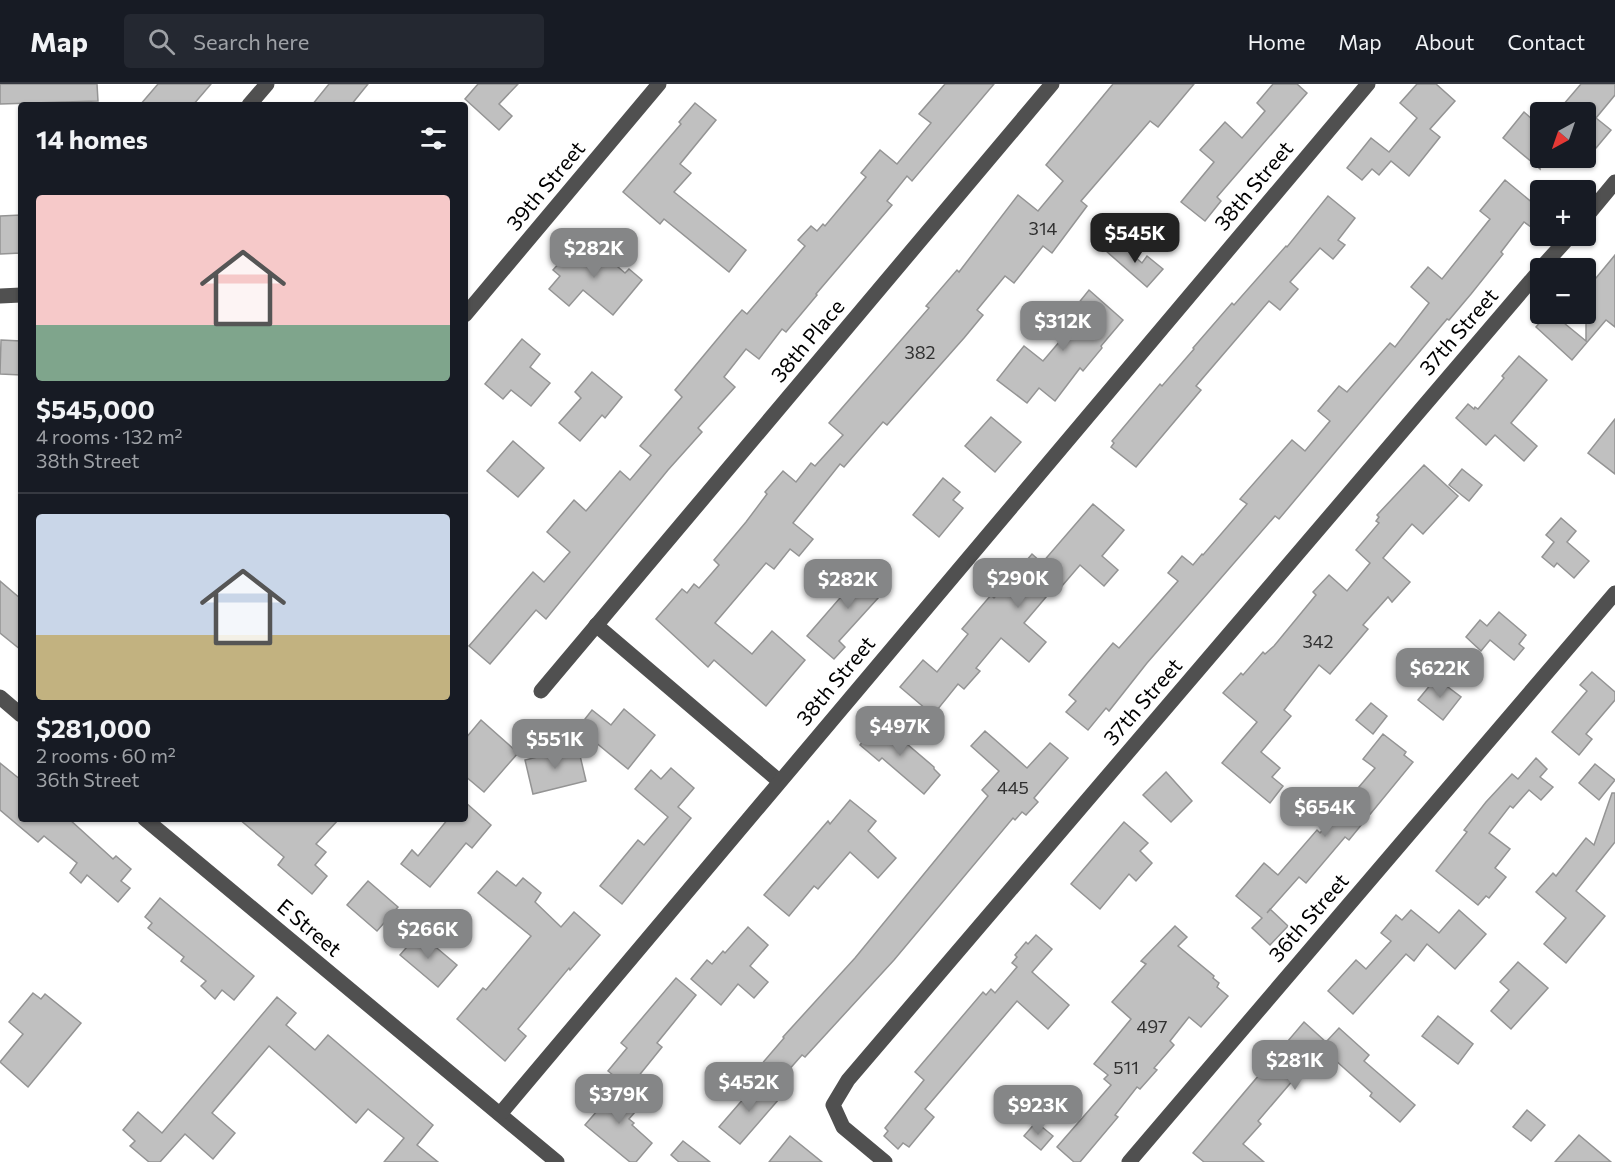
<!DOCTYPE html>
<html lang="en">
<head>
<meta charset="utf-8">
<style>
	body { margin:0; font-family:Commissioner,sans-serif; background:#242831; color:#f1f3f6; height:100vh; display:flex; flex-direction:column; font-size:22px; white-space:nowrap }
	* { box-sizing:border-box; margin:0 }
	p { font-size:20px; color:#9ea1a6 }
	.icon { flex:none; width:33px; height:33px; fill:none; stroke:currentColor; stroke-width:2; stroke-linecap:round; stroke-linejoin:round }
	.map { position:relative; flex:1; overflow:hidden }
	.sheet { position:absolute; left:18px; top:18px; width:450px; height:720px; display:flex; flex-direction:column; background:#171b24; border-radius:6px; box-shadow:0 2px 4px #0004 }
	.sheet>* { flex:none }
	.needle { width:39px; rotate:220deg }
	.tools { position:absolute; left:1530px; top:18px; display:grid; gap:12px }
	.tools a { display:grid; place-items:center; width:66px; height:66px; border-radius:6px; background:#171b24; box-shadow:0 2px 4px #0004; font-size:30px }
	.price { position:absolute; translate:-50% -51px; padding:0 14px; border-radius:12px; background:#858687; color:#fff; font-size:20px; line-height:39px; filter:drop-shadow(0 2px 3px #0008) }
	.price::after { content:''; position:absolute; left:50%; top:36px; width:18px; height:14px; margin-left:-9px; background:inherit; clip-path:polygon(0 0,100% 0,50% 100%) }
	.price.on { background:#222; color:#fff }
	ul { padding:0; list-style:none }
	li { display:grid; align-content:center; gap:12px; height:318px; padding:0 18px }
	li+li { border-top:2px solid #363941 }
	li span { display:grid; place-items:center; height:186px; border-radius:6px; color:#555 }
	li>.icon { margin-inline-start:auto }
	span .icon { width:108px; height:108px; fill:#fffc; stroke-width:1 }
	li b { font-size:26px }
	h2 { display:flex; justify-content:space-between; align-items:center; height:72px; padding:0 18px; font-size:26px }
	header { display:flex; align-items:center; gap:36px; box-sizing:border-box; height:84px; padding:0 30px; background:#171b24; border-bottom:2px solid #363941 }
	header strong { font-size:28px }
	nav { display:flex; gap:33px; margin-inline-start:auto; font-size:21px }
	.search { width:420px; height:54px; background:#242831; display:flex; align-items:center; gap:15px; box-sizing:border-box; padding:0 21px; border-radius:6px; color:#9ea1a6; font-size:22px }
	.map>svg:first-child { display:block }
</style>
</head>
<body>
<header>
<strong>Map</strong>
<div class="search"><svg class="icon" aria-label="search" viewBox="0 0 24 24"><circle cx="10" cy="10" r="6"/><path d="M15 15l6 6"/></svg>Search here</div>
<nav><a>Home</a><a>Map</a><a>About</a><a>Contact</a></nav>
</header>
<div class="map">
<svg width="1615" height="1078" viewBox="0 0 1615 1078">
	<rect width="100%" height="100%" fill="#fff"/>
	<g fill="#c0c0c0" stroke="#949494" stroke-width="1.5">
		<polygon points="0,0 97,0 98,17 0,20"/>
		<polygon points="158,0 211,0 193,21 140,21"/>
		<polygon points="329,0 368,0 351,21 312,21"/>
		<polygon points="478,0 518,0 499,20 512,32 499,46 465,15"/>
		<polygon points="945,0 994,0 912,97 907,92 887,117 892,121 816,210 817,211 786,248 782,245 759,275 746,265 724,293 735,303 698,344 702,348 668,386 546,535 536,526 490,580 469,562 533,488 544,498 570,468 547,448 574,416 586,427 620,387 630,396 651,371 640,362 682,313 675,306 735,234 742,226 747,230 805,162 798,156 811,142 817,147 823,140 825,142 866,93 861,89 880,66 897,80 931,39 919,30"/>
		<polygon points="1113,0 1194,0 1158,43 1150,37 1081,117 1087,122 1052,169 1043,162 1014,199 1005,192 977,226 983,231 964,254 887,341 883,338 844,383 840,380 793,439 813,455 799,472 790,465 774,485 766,479 715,539 752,570 772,547 805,576 766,622 714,576 708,583 656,535 682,505 687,509 694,500 699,504 719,481 714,476 746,438 767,410 765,408 783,387 796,398 811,379 815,382 843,351 829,339 929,224 926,222 957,186 959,188 1018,111 1038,127 1063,97 1046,81"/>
		<polygon points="1273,0 1297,0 1307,9 1217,113 1221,117 1205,137 1181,118 1214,78 1200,66 1225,38 1242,54 1265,27 1257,19"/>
		<polygon points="1417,0 1436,0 1455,17 1430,45 1440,53 1409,92 1391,77 1379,91 1372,85 1362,96 1347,84 1371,54 1389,68 1417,34 1400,19"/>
		<polygon points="1581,0 1615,0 1615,11 1596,34 1611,46 1586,76 1586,23 1581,28 1557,28"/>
		<polygon points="695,19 716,36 680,80 691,89 674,108 746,166 729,188 664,135 660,140 623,108 681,40 679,38"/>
		<polygon points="1524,28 1540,42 1540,85 1503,54"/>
		<polygon points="1505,96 1540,125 1540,132 1531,143 1524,138 1501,168 1503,170 1471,210 1449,236 1447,235 1279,435 1275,432 1147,579 1109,627 1106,624 1088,646 1066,628 1076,617 1069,611 1113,559 1119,564 1178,497 1168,489 1182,472 1193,481 1202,470 1203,471 1247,420 1240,415 1292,356 1305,367 1330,337 1318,327 1339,302 1347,308 1390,259 1395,263 1429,219 1411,203 1428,183 1442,195 1490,135 1480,127"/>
		<polygon points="1328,112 1355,134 1338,156 1345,161 1333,175 1320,164 1290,198 1298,205 1280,226 1269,217 1196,302 1201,306 1136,383 1111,363 1114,359 1112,357 1160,300 1162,302 1194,265 1193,264 1232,219 1234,221 1286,162 1287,163"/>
		<polygon points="21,131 21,169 0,170 0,132"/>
		<polygon points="1115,156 1142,179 1147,172 1163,185 1147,203 1106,167"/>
		<polygon points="589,158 625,189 629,185 642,196 613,231 583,206 569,222 549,205 560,192 553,186 568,169 574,174"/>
		<polygon points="1615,171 1615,243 1606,236 1572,276 1536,243 1547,230 1553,230 1586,257 1586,206"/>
		<polygon points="1089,206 1123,236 1101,262 1102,264 1083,287 1080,284 1055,317 1039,304 1027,319 997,296 1024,262 1043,277 1066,250 1061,246 1076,229 1073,226"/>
		<polygon points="522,255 540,270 530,283 550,299 531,322 511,306 503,315 485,300"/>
		<polygon points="1,256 21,257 21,291 0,290"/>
		<polygon points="1519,272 1547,296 1511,339 1537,362 1524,377 1495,351 1486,361 1456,334 1468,320 1474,325 1475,323 1478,325 1504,294 1502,292"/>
		<polygon points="592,288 622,313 605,334 602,331 580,357 559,339 581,314 575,308"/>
		<polygon points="991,333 1021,358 995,388 965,362"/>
		<polygon points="1615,335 1615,390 1588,369"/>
		<polygon points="513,357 544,384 518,413 487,387"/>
		<polygon points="1424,381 1458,412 1423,450 1412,440 1383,474 1410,498 1392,518 1388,513 1363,541 1368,545 1330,590 1319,581 1284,626 1291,632 1261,668 1280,684 1272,693 1283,702 1270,719 1222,679 1257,638 1223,609 1241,589 1243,591 1263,568 1265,570 1274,562 1316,511 1313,508 1329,491 1347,507 1370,479 1356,466 1379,439 1376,437 1379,433 1377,431"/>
		<polygon points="1462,385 1482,401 1469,417 1449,401"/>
		<polygon points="943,394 960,408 953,416 963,424 939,453 913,431"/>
		<polygon points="1093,420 1124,446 1102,472 1118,486 1104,502 1080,481 1062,502 1058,499 1024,539 1046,558 1029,578 1001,554 976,584 980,587 964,605 958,600 933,631 900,603 923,576 937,588 968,550 962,545 991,511 994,514 1032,470 1042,479"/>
		<polygon points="1561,434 1576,447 1567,458 1589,477 1574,494 1557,479 1554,483 1542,473 1554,458 1546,451"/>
		<polygon points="864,480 889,502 839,557 845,563 834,575 807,552 840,514 837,512"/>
		<polygon points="0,497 21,515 21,566 0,549"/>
		<polygon points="1499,528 1526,551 1519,560 1524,564 1514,576 1490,556 1481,567 1466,553 1480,536 1487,542"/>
		<polygon points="1592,588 1615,608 1615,616 1586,650 1592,655 1579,671 1552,648 1587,607 1580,601"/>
		<polygon points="1436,594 1461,613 1443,636 1418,616"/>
		<polygon points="1371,619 1387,632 1373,650 1356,636"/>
		<polygon points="624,625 655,651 628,685 578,644 592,626 611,641"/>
		<polygon points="481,636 518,669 484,708 465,692 465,655"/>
		<polygon points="880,637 934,683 934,685 940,691 924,710 882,674 879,677 860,661"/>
		<polygon points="985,647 1027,684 1050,659 1068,674 1034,714 1038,718 1026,731 1022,728 1015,736 1013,734 894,876 805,973 802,971 772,1005 754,989 784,954 783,953 855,874 988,712 982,706 999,687 971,662"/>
		<polygon points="1383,650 1406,668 1404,671 1413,678 1349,756 1345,753 1306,799 1299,793 1267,829 1270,825 1288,842 1270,861 1252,844 1262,834 1236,812 1264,779 1278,791 1317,746 1320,749 1375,684 1363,675"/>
		<polygon points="578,663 586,697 533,710 525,676"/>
		<polygon points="1536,674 1547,685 1540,693 1553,703 1541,716 1529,706 1513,724 1510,722 1489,749 1510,765 1495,784 1506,793 1489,814 1486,812 1478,821 1436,787 1467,748 1464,746 1486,718 1512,690 1518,695"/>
		<polygon points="0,679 21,696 21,735 69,735 113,775 116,772 131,785 121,797 130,804 118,818 87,791 81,799 70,789 77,779 44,752 38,758 0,726"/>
		<polygon points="1595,680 1615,696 1599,716 1579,699"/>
		<polygon points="671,684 694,704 678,723 691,734 622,820 600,802 638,756 644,761 668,733 635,705 651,686 661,695"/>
		<polygon points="1166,688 1192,717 1171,738 1143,711"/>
		<polygon points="1612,709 1615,709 1615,758 1576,807 1605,832 1566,879 1544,860 1566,834 1536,808 1553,789 1556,792 1586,754 1594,761"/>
		<polygon points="850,716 876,737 868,747 896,774 878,794 850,768 818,805 814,802 789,832 764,811 828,737 830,740"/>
		<polygon points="465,718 491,741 472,764 466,759 430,803 401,780 412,766 418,772 448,735 465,735"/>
		<polygon points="239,735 339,735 316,760 326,768 315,781 327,792 312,810 278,781 284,773"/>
		<polygon points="1124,738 1148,759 1140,767 1152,779 1136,797 1129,790 1100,825 1071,800"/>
		<polygon points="497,787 516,802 523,794 541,809 535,818 561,843 574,828 600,851 570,886 569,884 518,945 526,952 505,977 457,935 483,904 486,906 531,852 478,809"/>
		<polygon points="368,797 398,823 377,847 347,821"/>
		<polygon points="160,814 254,892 234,916 222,906 215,915 201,902 206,897 181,877 184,873 148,844 152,839 145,833"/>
		<polygon points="1411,826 1439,849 1459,826 1486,850 1455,885 1427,860 1414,877 1406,870 1353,930 1328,907 1356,876 1366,885 1391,857 1381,849 1396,831 1402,836"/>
		<polygon points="1175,842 1187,853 1178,862 1214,892 1213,894 1219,899 1217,903 1228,912 1201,943 1189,933 1170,957 1174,961 1154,984 1157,986 1140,1005 1137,1003 1115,1031 1118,1033 1080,1078 1074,1078 1057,1063 1111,1001 1104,995 1108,991 1094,980 1131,935 1112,918 1146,880 1141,877"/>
		<polygon points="748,843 768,861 750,882 768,898 754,914 738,900 721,921 691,895 707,876 712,880 723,867 725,869"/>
		<polygon points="419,849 457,881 438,903 400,871"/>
		<polygon points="1036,851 1052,865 1032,888 1069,921 1048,945 1017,917 925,1025 934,1033 909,1063 903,1059 898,1065 884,1052 888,1047 885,1044 924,996 915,988 983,908 986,911 991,905 995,909 1017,883 1012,879 1017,873 1015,871 1026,858 1028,860"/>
		<polygon points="1518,878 1548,904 1511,945 1491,927 1509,906 1500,898"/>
		<polygon points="676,894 696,911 657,959 662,963 629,1004 608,987 627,964 621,959"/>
		<polygon points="33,909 41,915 45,910 81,939 28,1003 0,978 23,950 9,938"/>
		<polygon points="277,913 296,929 286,941 315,966 328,951 433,1041 417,1061 438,1078 384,1078 404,1054 368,1025 356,1039 269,962 212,1029 235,1049 213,1075 185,1050 160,1078 149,1078 130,1062 135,1057 123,1046 138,1028 162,1049"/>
		<polygon points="1438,932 1473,960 1458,980 1422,952"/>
		<polygon points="1304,938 1326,958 1339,944 1369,971 1364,977 1415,1021 1400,1038 1370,1012 1372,1009 1335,976 1320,993 1306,981 1258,1037 1261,1040 1243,1060 1264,1078 1204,1078 1193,1069"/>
		<polygon points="758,998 779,1015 740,1060 719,1043"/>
		<polygon points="615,1000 641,1021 629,1035 634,1039 632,1041 652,1059 636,1078 630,1078 585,1041 603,1020 601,1018"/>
		<polygon points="1527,1026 1545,1041 1531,1057 1513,1043"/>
		<polygon points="1036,1038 1053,1052 1041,1066 1024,1052"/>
		<polygon points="1579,1051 1611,1078 1555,1078"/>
		<polygon points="790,1052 822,1078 769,1078"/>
		<polygon points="683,1057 710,1078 679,1078 671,1071"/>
	</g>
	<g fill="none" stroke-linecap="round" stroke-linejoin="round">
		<g stroke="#505050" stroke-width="15">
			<polyline points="249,21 267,0"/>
			<polyline points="1586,133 1615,98"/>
			<polyline points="1541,184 1570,152"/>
			<polyline points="0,212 21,211"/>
			<polyline points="465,231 659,0"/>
			<polyline points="596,541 779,697"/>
			<polyline points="541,607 1052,0"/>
			<polyline points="0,613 21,631"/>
			<polyline points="145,735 557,1078"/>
			<polyline points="500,1030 1368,0"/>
			<polyline points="885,1078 843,1043 833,1021 848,996 1540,186"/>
			<polyline points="1129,1078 1615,509"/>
		</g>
	</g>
	<g text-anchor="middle" stroke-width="4.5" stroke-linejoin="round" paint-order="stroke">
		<g font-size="18" fill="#303030">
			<text x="1043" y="151">314</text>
			<text x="920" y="275">382</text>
			<text x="1318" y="564">342</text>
			<text x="1013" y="710">445</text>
			<text x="1152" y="949">497</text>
			<text x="1126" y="990">511</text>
		</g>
		<g font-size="21" fill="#000" stroke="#fff">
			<text transform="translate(546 102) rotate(-50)" y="7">39th Street</text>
			<text transform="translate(1254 102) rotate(-50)" y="7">38th Street</text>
			<text transform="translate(1459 248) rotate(-49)" y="7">37th Street</text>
			<text transform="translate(808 257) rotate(-50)" y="7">38th Place</text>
			<text transform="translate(836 597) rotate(-50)" y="7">38th Street</text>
			<text transform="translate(1143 618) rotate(-49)" y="7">37th Street</text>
			<text transform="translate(1309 834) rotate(-49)" y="7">36th Street</text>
			<text transform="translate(309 844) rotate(40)" y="7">E Street</text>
		</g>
	</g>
</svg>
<div class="tools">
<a><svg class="needle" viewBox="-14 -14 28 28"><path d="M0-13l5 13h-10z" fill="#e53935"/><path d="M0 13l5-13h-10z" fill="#9ea1a6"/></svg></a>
<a>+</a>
<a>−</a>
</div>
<b class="price on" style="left:1135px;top:180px">$545K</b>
<b class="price" style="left:594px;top:195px">$282K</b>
<b class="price" style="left:1063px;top:268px">$312K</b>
<b class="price" style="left:1018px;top:525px">$290K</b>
<b class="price" style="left:848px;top:526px">$282K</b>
<b class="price" style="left:1440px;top:615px">$622K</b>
<b class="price" style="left:900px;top:673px">$497K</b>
<b class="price" style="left:555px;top:686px">$551K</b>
<b class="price" style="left:1325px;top:754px">$654K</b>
<b class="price" style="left:428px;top:876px">$266K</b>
<b class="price" style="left:1295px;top:1007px">$281K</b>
<b class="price" style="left:749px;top:1029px">$452K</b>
<b class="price" style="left:619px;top:1041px">$379K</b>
<b class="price" style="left:1038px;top:1052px">$923K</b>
<section class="sheet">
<h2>14 homes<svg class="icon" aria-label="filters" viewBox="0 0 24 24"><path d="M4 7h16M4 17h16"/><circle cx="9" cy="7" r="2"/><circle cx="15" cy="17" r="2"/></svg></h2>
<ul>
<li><span style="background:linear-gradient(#f6c9c9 70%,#7fa58c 0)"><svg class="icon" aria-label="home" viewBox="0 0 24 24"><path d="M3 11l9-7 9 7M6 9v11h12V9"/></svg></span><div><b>$545,000</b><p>4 rooms · 132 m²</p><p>38th Street</p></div></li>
<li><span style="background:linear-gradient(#c9d6e8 65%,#c2b280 0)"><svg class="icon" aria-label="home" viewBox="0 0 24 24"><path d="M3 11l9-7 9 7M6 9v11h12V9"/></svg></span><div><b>$281,000</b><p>2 rooms · 60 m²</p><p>36th Street</p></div></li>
</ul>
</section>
</div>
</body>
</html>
